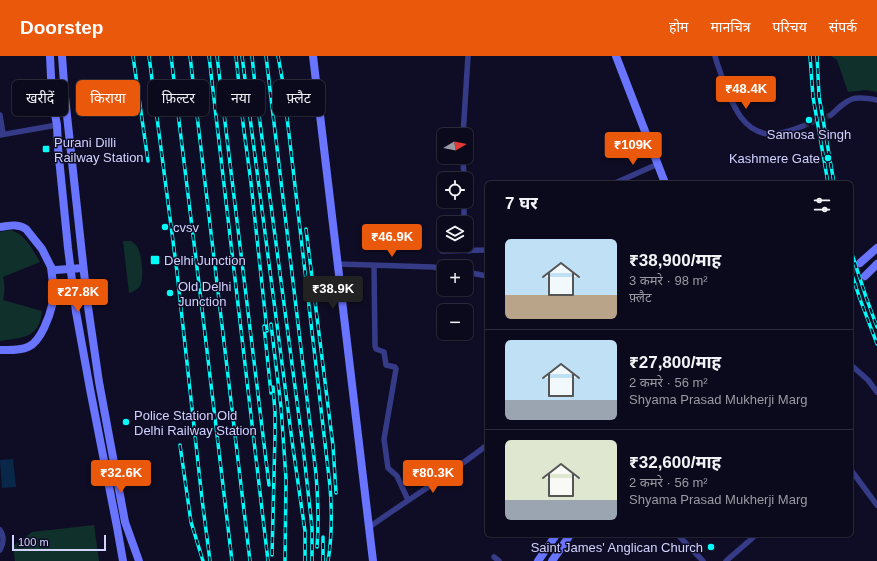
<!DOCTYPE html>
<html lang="hi">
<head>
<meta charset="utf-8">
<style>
	body { margin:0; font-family:Helvetica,"Noto Sans Devanagari",sans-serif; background:#141325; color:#f1f3f6; height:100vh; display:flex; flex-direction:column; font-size:15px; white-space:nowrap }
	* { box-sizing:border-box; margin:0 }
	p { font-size:13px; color:#9a9aa3 }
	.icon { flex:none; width:22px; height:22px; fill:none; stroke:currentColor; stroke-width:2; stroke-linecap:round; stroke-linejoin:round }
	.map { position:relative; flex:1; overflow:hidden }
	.panel { position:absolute; left:485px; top:125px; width:368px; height:356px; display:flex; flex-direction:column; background:#0b0a1c; border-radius:6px; box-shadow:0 1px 3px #0004,0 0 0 1px #2b2b3b }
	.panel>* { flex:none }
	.guide { position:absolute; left:12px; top:24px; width:380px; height:36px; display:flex; gap:8px }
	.needle { width:26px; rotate:80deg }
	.buttons { position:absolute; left:437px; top:72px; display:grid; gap:8px }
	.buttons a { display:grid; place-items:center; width:36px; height:36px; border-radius:6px; background:#0b0a1c; box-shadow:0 1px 3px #0004,0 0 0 1px #2b2b3b; font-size:20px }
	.scale { position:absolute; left:12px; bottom:10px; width:94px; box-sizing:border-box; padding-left:4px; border:2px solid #d2d2ff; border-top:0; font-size:11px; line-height:14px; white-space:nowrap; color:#d2d2ff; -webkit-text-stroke:3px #0f0d25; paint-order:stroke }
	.price { position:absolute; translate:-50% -34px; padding:0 9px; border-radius:4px; background:#ea580c; color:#fff; font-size:13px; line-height:26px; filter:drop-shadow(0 1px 2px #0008) }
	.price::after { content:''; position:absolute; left:50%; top:24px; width:12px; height:9px; margin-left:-6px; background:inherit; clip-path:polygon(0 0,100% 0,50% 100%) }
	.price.selected { background:#222; color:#fff }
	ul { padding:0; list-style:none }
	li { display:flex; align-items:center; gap:12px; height:100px; padding:0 20px }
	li+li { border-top:1px solid #2b2b3b }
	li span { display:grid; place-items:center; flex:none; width:112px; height:80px; border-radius:6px; color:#555 }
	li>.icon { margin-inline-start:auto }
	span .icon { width:48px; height:48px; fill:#fffc; stroke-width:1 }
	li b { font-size:17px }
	h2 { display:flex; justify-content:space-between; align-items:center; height:48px; padding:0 20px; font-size:17px }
	.pill { padding:0 14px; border-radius:6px; background:#0b0a1c; box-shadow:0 1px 3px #0004,0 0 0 1px #2b2b3b; font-size:14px; line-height:36px }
	.pill.selected { background:#ea580c; color:#fff }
	header { display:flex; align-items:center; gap:24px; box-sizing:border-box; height:56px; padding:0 20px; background:#ea580c; color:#fff }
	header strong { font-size:19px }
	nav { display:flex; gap:22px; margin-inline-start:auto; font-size:14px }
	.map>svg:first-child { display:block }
</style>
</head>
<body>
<header>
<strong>Doorstep</strong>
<nav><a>होम</a><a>मानचित्र</a><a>परिचय</a><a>संपर्क</a></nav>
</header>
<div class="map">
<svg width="877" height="505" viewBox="0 0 877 505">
	<rect width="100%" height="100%" fill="#0f0d25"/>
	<g fill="#10302b">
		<polygon points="831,0 877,0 877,36 866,34 848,36 837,4"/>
		<path d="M 11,174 C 26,179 32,193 40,206 L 3,221 C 5,229 5,235 3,244 L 42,255 C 39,283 23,281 0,285 L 0,176 Z"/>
		<path d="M 123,185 L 131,185 C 135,188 138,190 139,195 C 142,202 144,224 140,230 C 138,233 133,236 129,237 Z"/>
		<polygon points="94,469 99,505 15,505 13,490 32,476"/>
	</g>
	<polygon fill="#092748" points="13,403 16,431 2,432 0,404"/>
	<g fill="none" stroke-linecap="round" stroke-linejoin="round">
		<polyline stroke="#2c2b46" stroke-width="5.5" stroke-dasharray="5.5 3" stroke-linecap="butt" points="803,70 831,59"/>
		<g stroke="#2c2b46" stroke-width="8" stroke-dasharray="8 4" stroke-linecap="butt">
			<polyline points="851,215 860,207"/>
			<polyline points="851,231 865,220"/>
		</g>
		<g stroke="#363b87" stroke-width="5.5">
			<path d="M 715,0 C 718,11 722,21 726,32 C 734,51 743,74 767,78 C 777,79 793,74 803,70"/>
			<polyline points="0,59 3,78"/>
			<path d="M 831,59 C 849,42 852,39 877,44"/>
			<polyline points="0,79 57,69"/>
			<polyline points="463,79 468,0"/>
			<polyline points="463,101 464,123"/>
			<polyline points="615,127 658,108"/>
			<polyline points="464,145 464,167"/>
			<polyline points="466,182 469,195"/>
			<polyline points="442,195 487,194"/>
			<polyline points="338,208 433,211 444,213"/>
			<polyline points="374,210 375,290 376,293 384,296 386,309 395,311 396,313 384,383 388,412 397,420 408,444"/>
			<polyline points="466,216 487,220"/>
			<polyline points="851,309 868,324 877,336"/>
			<polyline points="851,414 877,449"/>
			<path d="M 368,472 C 407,444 449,419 487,389"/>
			<path d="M 0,474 C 4,480 4,487 0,494"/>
			<polyline points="678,479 703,505"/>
			<polyline points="494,501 499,505"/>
			<polyline points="726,505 756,479"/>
		</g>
		<g stroke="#6974ff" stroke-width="8">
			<polyline points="50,0 52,42 57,69 58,92 68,192 76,256 90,333 117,471 123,505"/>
			<polyline points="62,0 65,41 87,244 99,326 125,466 139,505"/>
			<polyline points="313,0 373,505"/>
			<polyline points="616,0 665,127"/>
			<path d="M 0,171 C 9,170 17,167 26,173 L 42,193 L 51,211 L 53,214 L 56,214 L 83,212"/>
			<polyline points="860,207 877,192"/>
			<polyline points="51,211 54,236"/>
			<polyline points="865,220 877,208"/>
			<path d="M 0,294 C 9,294 19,295 28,291 C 41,286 50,259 53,246 C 54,242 52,235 57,232 C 61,229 79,228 85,228"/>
			<polyline points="538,505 556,479"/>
			<polyline points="552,505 570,479"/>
		</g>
		<defs>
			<g id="rail">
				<polyline points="133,0 148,105"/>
				<polyline points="149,0 177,216 202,443 210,505"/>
				<polyline points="171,0 200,236 232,505"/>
				<polyline points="190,0 250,505"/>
				<polyline points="209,0 268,505"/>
				<polyline points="217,0 269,429"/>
				<polyline points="236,0 243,67 251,127 267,275"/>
				<polyline points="242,0 293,392 305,475 305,505"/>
				<polyline points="252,0 255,29 303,391 311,462 312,472 312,505"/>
				<path d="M 266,0 L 316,418 C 318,443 319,466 317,491"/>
				<path d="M 278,0 L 283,27 L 330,430 C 332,455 332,481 328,505"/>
				<polyline points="810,0 813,41 828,127"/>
				<polyline points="817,0 819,40 834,127"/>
				<polyline points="306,173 333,390 336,437"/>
				<polyline points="851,195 866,241 877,271"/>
				<polyline points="851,216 860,243 877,288"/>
				<polyline points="271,268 281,351 286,423 285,505"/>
				<polyline points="264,270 271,337"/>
				<polyline points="180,389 191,466 203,505"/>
				<polyline points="272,499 275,379 275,356 273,331"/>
				<polyline points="323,505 323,481"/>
			</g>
		</defs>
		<use href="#rail" stroke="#00fdfc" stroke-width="3.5"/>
		<use href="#rail" stroke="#0f0d25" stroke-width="2" stroke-dasharray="6" stroke-linecap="butt"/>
	</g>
	<g fill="#00fdfc" stroke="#0f0d25" stroke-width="1.5">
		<circle cx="809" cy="64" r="4"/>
		<rect x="42" y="89" width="8" height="8" rx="2"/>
		<circle cx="828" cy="102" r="4"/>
		<circle cx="165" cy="171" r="4"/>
		<rect x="150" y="199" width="10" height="10" rx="2"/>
		<circle cx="170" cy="237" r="4"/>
		<circle cx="126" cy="366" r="4"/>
		<circle cx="711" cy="491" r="4"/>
	</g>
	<g text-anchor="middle" stroke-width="3" stroke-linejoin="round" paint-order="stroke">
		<g font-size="13" fill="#d2d2ff" stroke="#0f0d25" text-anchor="start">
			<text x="809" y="83" text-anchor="middle">Samosa Singh</text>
			<text x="54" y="91">Purani Dilli<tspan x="54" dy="15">Railway Station</tspan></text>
			<text x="820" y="107" text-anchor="end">Kashmere Gate</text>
			<text x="173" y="176">cvsv</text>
			<text x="164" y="209">Delhi Junction</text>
			<text x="178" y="235">Old Delhi<tspan x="178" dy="15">Junction</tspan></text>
			<text x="134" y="364">Police Station Old<tspan x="134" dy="15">Delhi Railway Station</tspan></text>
			<text x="703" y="496" text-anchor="end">Saint James' Anglican Church</text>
		</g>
	</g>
</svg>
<div class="buttons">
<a><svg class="needle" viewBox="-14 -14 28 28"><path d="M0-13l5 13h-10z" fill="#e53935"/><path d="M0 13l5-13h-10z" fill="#9a9aa3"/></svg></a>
<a><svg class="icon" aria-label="locate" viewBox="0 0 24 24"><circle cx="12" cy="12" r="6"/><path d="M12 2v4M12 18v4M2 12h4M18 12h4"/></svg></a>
<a><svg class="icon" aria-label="layers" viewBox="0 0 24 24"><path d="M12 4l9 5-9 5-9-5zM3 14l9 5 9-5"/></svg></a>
<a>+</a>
<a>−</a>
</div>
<div class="scale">100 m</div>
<b class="price" style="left:746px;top:54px">₹48.4K</b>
<b class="price" style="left:633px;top:110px">₹109K</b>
<b class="price" style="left:392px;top:202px">₹46.9K</b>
<b class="price selected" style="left:333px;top:254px">₹38.9K</b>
<b class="price" style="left:78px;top:257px">₹27.8K</b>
<b class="price" style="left:121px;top:438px">₹32.6K</b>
<b class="price" style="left:433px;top:438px">₹80.3K</b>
<div class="guide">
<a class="pill">खरीदें</a>
<a class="pill selected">किराया</a>
<a class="pill">फ़िल्टर</a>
<a class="pill">नया</a>
<a class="pill">फ़्लैट</a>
</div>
<section class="panel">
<h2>7 घर<svg class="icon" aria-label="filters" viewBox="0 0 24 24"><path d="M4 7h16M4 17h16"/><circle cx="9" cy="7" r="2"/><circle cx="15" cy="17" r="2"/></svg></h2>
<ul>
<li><span style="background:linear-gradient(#bfe0f5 70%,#b9a48a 0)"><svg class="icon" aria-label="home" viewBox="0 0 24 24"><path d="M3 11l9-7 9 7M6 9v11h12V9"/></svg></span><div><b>₹38,900/माह</b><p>3 कमरे · 98 m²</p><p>फ़्लैट</p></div></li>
<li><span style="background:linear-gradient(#bfe0f5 75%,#9aa5b1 0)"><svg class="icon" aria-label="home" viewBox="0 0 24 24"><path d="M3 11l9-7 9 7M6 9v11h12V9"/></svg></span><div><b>₹27,800/माह</b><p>2 कमरे · 56 m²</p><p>Shyama Prasad Mukherji Marg</p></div></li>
<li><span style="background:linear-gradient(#dfe7d0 75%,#9aa5b1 0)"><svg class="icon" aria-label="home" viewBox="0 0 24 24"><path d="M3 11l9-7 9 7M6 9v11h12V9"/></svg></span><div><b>₹32,600/माह</b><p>2 कमरे · 56 m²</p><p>Shyama Prasad Mukherji Marg</p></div></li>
</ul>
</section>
</div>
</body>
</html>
